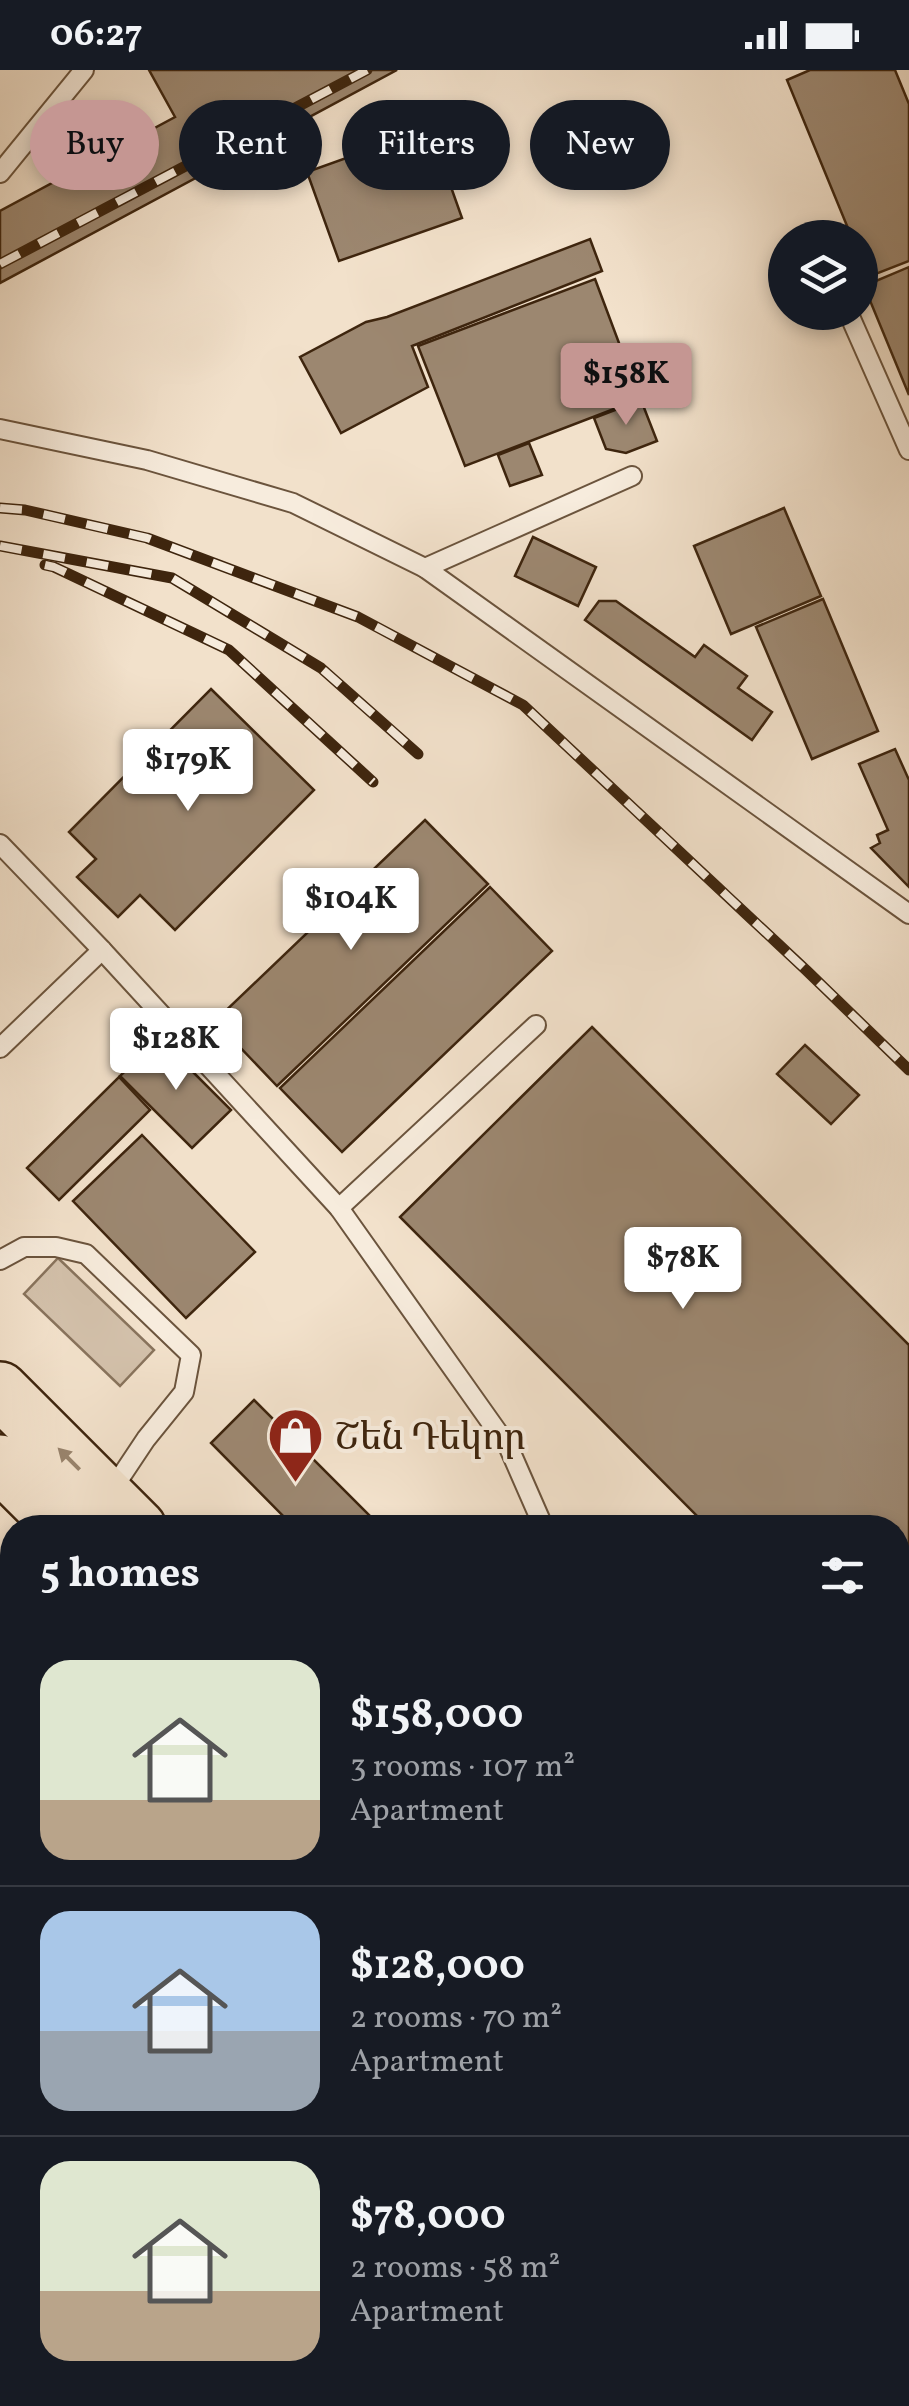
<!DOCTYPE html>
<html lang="en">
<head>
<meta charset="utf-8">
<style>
	body { margin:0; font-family:Vollkorn,"Noto Serif Armenian",serif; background:#242831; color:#f1f3f6; height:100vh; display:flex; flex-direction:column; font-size:38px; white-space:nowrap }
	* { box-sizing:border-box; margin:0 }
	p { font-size:32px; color:#9ea1a6 }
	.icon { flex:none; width:55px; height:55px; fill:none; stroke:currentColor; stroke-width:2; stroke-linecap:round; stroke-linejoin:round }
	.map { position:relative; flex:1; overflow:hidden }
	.side { position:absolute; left:0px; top:1445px; width:910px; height:892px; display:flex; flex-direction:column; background:#171b24; border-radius:40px 40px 0 0; box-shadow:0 5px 15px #0003 }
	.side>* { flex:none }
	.banner { position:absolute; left:30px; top:30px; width:850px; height:90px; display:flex; gap:20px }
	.fabs { position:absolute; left:768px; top:150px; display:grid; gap:20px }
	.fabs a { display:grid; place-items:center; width:110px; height:110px; border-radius:50%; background:#171b24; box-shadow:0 5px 15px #0003; font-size:50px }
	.price { position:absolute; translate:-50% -85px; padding:0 22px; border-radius:10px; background:#fff; color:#222; font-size:32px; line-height:65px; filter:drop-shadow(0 2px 5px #0008) }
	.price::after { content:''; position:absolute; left:50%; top:60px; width:30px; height:22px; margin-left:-15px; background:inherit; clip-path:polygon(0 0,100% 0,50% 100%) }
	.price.active { background:#c59692; color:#111 }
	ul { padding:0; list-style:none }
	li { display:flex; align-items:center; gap:30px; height:250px; padding:0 40px }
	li+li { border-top:2px solid #363941 }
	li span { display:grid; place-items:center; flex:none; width:280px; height:200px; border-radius:30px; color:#555 }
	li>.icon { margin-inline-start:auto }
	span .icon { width:120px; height:120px; fill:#fffc; stroke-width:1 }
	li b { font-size:42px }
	h2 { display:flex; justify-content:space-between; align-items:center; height:120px; padding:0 40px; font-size:42px }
	.pill { padding:0 35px; border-radius:45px; background:#171b24; box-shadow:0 5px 15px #0003; font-size:35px; line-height:90px }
	.pill.active { background:#c59692; color:#111 }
	.status { display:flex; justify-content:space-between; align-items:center; height:70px; padding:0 50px; background:#171b24; direction:ltr }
	.status svg { height:28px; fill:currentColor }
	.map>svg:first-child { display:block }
</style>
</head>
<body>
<div class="status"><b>06:27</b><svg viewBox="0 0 49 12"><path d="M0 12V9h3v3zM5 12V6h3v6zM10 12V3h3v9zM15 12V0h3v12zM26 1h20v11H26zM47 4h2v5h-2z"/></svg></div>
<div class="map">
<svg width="909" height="2336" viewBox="0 0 909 2336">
	<rect width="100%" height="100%" fill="#f2e1cb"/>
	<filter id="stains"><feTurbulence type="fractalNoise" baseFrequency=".002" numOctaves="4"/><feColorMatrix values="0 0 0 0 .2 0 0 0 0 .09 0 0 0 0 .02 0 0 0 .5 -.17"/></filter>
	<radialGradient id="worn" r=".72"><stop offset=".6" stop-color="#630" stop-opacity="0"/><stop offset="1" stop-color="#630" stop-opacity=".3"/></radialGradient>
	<g fill="#d3c1ab" stroke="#88735c" stroke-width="2.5">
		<polygon points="58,1188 154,1280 120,1316 24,1224"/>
		<polygon points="0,1890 12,1904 12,2325 495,2325 485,2336 0,2336"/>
	</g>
	<g fill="#9c8770" stroke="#3e250e" stroke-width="2.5">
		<polygon points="149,0 397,0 0,213 0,141 175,47"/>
		<polygon points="810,0 895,0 909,34 909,191 868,207 860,187 860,168 852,168 787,10"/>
		<polygon points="430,58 462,148 339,191 307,102"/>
		<polygon points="590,169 602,201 412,276 428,317 341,363 300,287 366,252 387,247"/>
		<polygon points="909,197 909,325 864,216"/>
		<polygon points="595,209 640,329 465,396 418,276"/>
		<polygon points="641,330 657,371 626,383 606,379 594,348"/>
		<polygon points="529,373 542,405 510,416 498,385"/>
		<polygon points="784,438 821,526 731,564 694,476"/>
		<polygon points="533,467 596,497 578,536 515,506"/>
		<polygon points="823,529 878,661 812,689 756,557"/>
		<polygon points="599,531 616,531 695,587 704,575 747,606 738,618 772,642 752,670 585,550"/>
		<polygon points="211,619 314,720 175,860 140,825 118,847 77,807 96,789 69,762"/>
		<polygon points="895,679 909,710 909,817 871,778 880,773 877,765 888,760 859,694"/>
		<polygon points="425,750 488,814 277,1016 215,951"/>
		<polygon points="490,817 552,881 342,1082 280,1018"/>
		<polygon points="592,957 909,1275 909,1744 898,1732 898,1458 709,1458 400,1147"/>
		<polygon points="159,968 231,1040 192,1078 120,1006"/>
		<polygon points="805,975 859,1025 831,1054 777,1004"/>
		<polygon points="119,1007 150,1040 59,1130 27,1098"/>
		<polygon points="142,1065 255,1182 186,1248 73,1131"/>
		<polygon points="254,1330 382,1458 295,1458 211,1373"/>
		<polygon points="12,1706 12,1797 0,1784 0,1754 3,1751 0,1748 0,1718"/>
	</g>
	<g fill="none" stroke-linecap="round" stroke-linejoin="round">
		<defs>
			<g id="service">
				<polyline points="0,103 84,0"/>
				<polyline points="848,242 909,380"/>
				<polyline points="0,359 147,390 293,433 425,498 909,844"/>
				<polyline points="425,498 632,406"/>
				<polyline points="0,774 102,880 339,1138 509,1378 544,1458"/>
				<polyline points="0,978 102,880"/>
				<polyline points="339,1138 536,955"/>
				<polyline points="0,1190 24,1177 56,1177 86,1184 191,1285 184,1322 146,1369 110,1423"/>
				<polyline points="898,1903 909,1908"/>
			</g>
			<g id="trunk">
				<polyline points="0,1320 138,1458"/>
				<polyline points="0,1393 65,1458"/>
				<polyline points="898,2218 909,2230"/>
				<polyline points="898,2292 909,2303"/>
			</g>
		</defs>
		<use href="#service" stroke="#6b543d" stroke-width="22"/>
		<use href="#trunk" stroke="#3e250e" stroke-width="60"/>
		<use href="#service" stroke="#f7ecdd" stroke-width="18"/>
		<use href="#trunk" stroke="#f2e1cb" stroke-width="55"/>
		<defs>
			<g id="rail">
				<polyline points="0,194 367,0"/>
				<polyline points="0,438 25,440 147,468 358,547 523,635 806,900 909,1000"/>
				<polyline points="0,476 172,508 321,598 418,684"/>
				<polyline points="45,495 54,497 229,580 373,712"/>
			</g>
		</defs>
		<use href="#rail" stroke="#3e250e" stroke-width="11"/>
		<use href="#rail" stroke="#f7ecdd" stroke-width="8" stroke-dasharray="22" stroke-linecap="butt"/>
	</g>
	<defs><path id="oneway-solid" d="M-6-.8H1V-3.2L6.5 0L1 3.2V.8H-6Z" transform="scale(2.5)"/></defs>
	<use fill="#98836c" href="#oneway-solid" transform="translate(69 1389) rotate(-135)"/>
	<defs>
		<symbol id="shop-pin" viewBox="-11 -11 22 30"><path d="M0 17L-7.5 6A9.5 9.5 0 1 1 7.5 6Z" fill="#8f2418" stroke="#f7ecdd"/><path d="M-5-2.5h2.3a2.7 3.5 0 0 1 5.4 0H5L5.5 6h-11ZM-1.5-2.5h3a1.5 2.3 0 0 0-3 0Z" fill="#fff"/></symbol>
	</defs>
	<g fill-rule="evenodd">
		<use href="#shop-pin" x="264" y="1334" width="63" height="86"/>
	</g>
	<g text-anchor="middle" stroke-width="8" stroke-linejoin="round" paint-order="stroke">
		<g font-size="38" fill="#3e250e" stroke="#f7ecdd" text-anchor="start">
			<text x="335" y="1379">Շեն Դեկոր</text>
		</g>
	</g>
	<rect width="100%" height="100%" filter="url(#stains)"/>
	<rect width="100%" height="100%" fill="url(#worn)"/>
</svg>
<div class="fabs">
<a><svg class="icon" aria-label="layers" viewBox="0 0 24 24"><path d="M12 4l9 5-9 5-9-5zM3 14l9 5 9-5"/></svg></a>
</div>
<b class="price active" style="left:626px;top:358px">$158K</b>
<b class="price" style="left:188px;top:744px">$179K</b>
<b class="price" style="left:351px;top:883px">$104K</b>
<b class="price" style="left:176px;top:1023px">$128K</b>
<b class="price" style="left:683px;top:1242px">$78K</b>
<div class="banner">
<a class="pill active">Buy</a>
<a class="pill">Rent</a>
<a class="pill">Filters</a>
<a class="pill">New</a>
</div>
<section class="side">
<h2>5 homes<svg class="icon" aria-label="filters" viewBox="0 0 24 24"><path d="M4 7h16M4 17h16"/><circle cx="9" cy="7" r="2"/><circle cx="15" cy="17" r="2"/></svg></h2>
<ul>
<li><span style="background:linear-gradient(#dfe7d0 70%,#b9a48a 0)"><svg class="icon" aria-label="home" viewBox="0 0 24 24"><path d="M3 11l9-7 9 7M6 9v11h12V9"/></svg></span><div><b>$158,000</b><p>3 rooms · 107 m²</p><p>Apartment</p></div></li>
<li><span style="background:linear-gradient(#a9c7e8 60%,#9aa5b1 0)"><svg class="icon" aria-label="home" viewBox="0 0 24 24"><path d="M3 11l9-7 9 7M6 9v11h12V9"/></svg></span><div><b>$128,000</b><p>2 rooms · 70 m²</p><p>Apartment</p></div></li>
<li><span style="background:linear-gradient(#dfe7d0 65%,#b9a48a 0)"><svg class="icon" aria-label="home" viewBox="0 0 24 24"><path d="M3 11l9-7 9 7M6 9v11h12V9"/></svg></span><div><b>$78,000</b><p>2 rooms · 58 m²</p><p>Apartment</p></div></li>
</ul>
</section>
</div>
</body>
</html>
